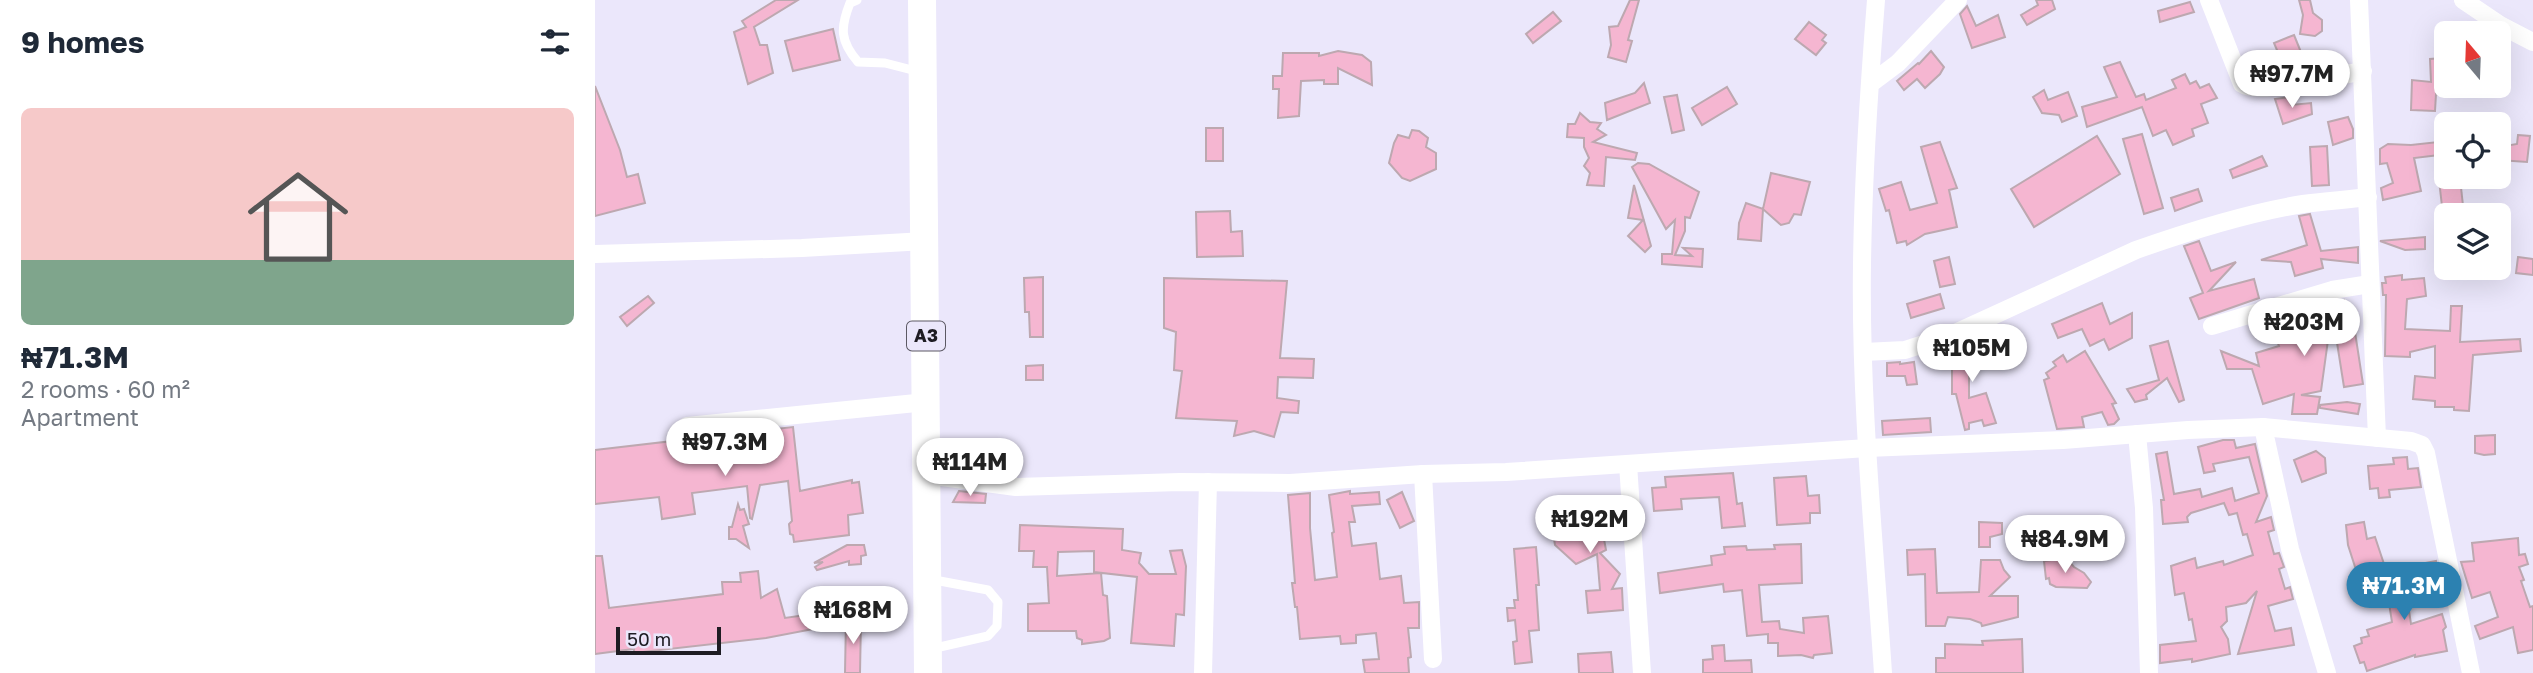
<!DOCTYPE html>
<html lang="en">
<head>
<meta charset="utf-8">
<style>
	body { margin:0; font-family:"Golos Text",sans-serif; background:#f6f6f7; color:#1f2937; height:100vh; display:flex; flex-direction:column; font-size:26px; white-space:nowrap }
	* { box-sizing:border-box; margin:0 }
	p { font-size:23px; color:#747a83 }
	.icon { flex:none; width:38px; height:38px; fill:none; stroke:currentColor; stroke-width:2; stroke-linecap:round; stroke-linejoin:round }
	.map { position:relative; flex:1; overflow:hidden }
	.sheet { display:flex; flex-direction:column; background:#fff; width:595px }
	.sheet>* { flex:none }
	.needle { width:46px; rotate:341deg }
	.buttons { position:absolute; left:1839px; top:21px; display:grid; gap:14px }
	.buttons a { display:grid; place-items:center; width:77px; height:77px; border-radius:10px; background:#fff; box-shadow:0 7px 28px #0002; font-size:35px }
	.scale { position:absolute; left:21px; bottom:18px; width:105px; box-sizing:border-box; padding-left:7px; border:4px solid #1e1c23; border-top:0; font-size:19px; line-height:24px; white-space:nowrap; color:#1e1c23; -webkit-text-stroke:5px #ebe7fb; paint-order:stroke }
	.price { position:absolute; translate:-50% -60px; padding:0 16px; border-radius:24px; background:#fff; color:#222; font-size:23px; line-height:46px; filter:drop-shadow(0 2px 4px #0008) }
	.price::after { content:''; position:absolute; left:50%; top:42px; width:21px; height:16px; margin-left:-10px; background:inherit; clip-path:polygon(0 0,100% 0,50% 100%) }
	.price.active { background:#2c81b1; color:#fff }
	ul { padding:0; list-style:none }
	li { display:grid; align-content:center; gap:14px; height:371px; padding:0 21px }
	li+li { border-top:2px solid #e0e1e3 }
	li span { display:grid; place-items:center; height:217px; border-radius:10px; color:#555 }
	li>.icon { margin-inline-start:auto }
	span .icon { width:126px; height:126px; fill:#fffc; stroke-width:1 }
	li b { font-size:30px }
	h2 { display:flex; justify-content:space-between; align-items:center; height:84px; padding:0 21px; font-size:30px }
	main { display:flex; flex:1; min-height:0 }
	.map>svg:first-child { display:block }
</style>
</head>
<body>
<main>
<section class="sheet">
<h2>9 homes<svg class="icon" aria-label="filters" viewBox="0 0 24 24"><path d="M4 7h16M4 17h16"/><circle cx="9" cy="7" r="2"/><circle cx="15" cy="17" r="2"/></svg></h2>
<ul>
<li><span style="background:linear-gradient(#f6c9c9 70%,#7fa58c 0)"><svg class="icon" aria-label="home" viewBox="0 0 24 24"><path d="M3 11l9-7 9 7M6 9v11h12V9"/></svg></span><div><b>₦71.3M</b><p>2 rooms · 60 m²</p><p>Apartment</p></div></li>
</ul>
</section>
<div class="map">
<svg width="1938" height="673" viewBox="0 0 1938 673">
	<rect width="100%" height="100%" fill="#ebe7fb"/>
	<g fill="#f5b6d1" stroke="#bda8b0" stroke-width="2">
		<polygon points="181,0 203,0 159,27 165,45 172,45 178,73 153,84 139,32 151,27 147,21"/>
		<polygon points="1035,0 1044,0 1033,40 1037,41 1031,62 1013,57 1016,45 1014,27 1023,26"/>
		<polygon points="1441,0 1457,0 1460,9 1432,25 1426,15 1443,5"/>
		<polygon points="1704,0 1715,0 1718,13 1727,20 1727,31 1720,36 1705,34 1708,15"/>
		<polygon points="1595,2 1599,12 1565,22 1563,11"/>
		<polygon points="1372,6 1381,26 1403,15 1410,37 1377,48 1365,14"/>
		<polygon points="958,12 966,21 938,43 931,34"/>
		<polygon points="1214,22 1231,35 1227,40 1231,43 1221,55 1200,39"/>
		<polygon points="238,29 245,60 198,71 190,41"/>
		<polygon points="1699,35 1712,67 1692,74 1679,43"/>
		<polygon points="743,51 767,55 776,62 777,85 743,68 743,84 729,84 729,80 706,81 704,116 683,118 684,89 678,89 678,76 687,76 688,53 724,53 724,56"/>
		<polygon points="1336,51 1349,67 1345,74 1330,88 1322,79 1309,90 1302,81 1323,63 1324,64"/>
		<polygon points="1847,58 1850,96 1841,94 1840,111 1816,110 1817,80 1836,82 1835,59"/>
		<polygon points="1525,62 1541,97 1549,94 1551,100 1581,88 1577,80 1590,74 1595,84 1601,81 1605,88 1614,84 1622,98 1606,104 1613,123 1597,129 1599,136 1578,145 1571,130 1558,136 1547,107 1492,127 1487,107 1522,97 1509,67"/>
		<polygon points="1049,83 1055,103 1012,120 1010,103 1040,93"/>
		<polygon points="0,86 25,150 32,177 43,174 50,203 0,216"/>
		<polygon points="1132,87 1142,104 1107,125 1097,108"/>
		<polygon points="1449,90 1453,100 1473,92 1482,116 1467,122 1464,115 1447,113 1438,97"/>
		<polygon points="1082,95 1089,130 1077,133 1069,97"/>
		<polygon points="1694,97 1696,105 1716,103 1717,114 1688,124 1680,99"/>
		<polygon points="985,113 995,122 1006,123 1002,129 1011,135 998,142 1042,153 1040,160 1011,157 1009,186 992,185 995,173 989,166 994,158 989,147 989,138 972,137 973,124 980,124"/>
		<polygon points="1753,117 1758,129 1758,138 1738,145 1733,122"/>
		<rect x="611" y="128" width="17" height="33"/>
		<polygon points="817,130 824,131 833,138 831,147 841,153 841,169 815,181 807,178 794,163 799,143 803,135 814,138"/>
		<polygon points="1547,134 1568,208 1549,214 1528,139"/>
		<polygon points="1923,135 1935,136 1932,162 1904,160 1904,147 1922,144"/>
		<polygon points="1502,136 1525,174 1439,227 1416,189"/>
		<polygon points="1852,141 1852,154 1819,158 1826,191 1788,200 1786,188 1798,183 1792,163 1785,164 1785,149 1793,144 1816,145"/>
		<polygon points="1345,142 1362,188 1354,190 1362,227 1330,234 1312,245 1311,241 1302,243 1294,210 1291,211 1284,189 1306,182 1315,210 1342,203 1326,147"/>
		<polygon points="1732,146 1734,185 1717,186 1715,147"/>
		<polygon points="1667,156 1672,166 1638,178 1635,170"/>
		<polygon points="1043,163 1054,164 1104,192 1095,218 1090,217 1090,231 1080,255 1097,256 1088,248 1108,249 1107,267 1067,264 1067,254 1077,254 1080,220 1071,229 1037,167"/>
		<polygon points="1176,173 1215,182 1206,215 1199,214 1194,223 1186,225 1168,209 1166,241 1143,239 1144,223 1151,203 1168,209"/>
		<polygon points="1865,178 1869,215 1848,215 1844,180"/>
		<polygon points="1039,185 1056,246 1050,252 1033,236 1048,220 1033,218"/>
		<polygon points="1603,189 1607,201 1580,211 1576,198"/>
		<polygon points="635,211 636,232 647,231 648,256 602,257 601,212"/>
		<polygon points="1715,214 1726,251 1763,247 1763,263 1726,259 1728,268 1700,276 1696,262 1666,260 1712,245 1704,216"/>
		<polygon points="1830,237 1830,249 1810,250 1785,241"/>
		<polygon points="1604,241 1616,271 1641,262 1614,291 1659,279 1664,298 1604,319 1595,298 1608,293 1589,246"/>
		<polygon points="1354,257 1360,284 1345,287 1339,261"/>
		<polygon points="1923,257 1938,259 1938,275 1921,273"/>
		<polygon points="1807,275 1807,280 1829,278 1831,296 1812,299 1810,329 1855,331 1856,306 1867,306 1865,342 1925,339 1926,351 1878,355 1874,411 1859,410 1859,407 1840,407 1840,401 1818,399 1820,376 1840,378 1840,346 1815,352 1815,357 1790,356 1791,295 1788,295 1787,283 1791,283 1790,277"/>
		<polygon points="448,277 448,337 435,337 434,312 430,312 429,278"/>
		<polygon points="569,278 692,281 685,358 719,359 718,378 683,377 682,398 704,401 703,413 686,412 679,437 659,431 639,436 642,421 581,418 587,371 579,370 581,332 569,328"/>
		<polygon points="1345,294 1349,308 1316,318 1312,304"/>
		<polygon points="53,296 59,303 32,326 25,317"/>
		<polygon points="1749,300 1753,327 1755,331 1760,332 1768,384 1749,387 1737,311 1726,391 1706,395 1725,397 1722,414 1697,414 1699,394 1668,404 1657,369 1632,369 1626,351 1664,366 1661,353 1684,346 1678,331 1691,326 1687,317"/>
		<polygon points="1507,303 1515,324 1537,313 1537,338 1514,350 1509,339 1495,346 1487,329 1463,338 1457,324"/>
		<polygon points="1392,337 1399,357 1374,367 1374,398 1391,393 1401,423 1389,426 1387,420 1374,423 1374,429 1370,430 1361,394 1357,394 1357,365 1354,358 1375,352 1372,343"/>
		<polygon points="1573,341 1589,400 1584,402 1572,378 1551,395 1552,399 1540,402 1532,389 1564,380 1555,346"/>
		<polygon points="1490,351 1521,403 1517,404 1524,419 1519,424 1513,425 1507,412 1487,417 1489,427 1462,429 1449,380 1454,378 1451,373 1461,366 1458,362 1468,355 1472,362"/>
		<polygon points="1305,362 1305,364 1319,362 1322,384 1312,385 1310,376 1292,376 1292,363"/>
		<polygon points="448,365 448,380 431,380 431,366"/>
		<polygon points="1752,402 1765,404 1763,414 1725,408 1725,405"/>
		<polygon points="1335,418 1336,432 1288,435 1287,421"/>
		<polygon points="198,427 205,491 257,480 257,483 264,482 268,513 253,515 254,535 199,542 198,535 195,534 194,524 197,521 193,481 165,485 157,519 155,518 152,486 97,493 100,514 67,519 64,497 0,504 0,450"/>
		<polygon points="1900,435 1900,454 1889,455 1880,453 1880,436"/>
		<polygon points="1628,440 1639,440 1641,448 1660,444 1672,496 1661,522 1676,517 1679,530 1673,532 1679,554 1684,553 1689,567 1684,569 1690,589 1695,587 1698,599 1673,606 1680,631 1696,628 1699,645 1643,654 1662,591 1651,603 1631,607 1632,621 1626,627 1633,639 1635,654 1597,662 1597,659 1565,663 1565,645 1601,641 1597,619 1594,620 1589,593 1580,595 1576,566 1600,558 1602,568 1628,561 1629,565 1658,555 1652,534 1648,535 1642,513 1634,515 1629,503 1596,513 1592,517 1593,522 1568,524 1566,500 1569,500 1561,454 1572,452 1579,494 1605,489 1607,497 1637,488 1640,501 1664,493 1654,457 1618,464 1620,471 1609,473 1603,447"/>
		<polygon points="1721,451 1730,458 1731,473 1707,482 1699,460"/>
		<polygon points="1812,457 1813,469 1823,468 1826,487 1794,490 1795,497 1784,498 1783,488 1775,489 1773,466 1799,464 1798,458"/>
		<polygon points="1138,473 1142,504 1147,503 1150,526 1127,528 1124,497 1086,499 1087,509 1059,511 1057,488 1071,487 1070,477"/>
		<polygon points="1211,476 1213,496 1224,495 1225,513 1215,513 1215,523 1182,525 1179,478"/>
		<polygon points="364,491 391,494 390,503 358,502"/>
		<polygon points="755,491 755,494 784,492 785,504 757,506 760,522 754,522 757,546 781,543 785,579 806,576 809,603 824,602 824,628 813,628 816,657 813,658 814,673 770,673 768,660 784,659 781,633 761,635 761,643 746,644 745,636 705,639 702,607 700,607 697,583 700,583 693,495 715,493 715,528 720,580 742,577 737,533 739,532 734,495"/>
		<polygon points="807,492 819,521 805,528 792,500"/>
		<polygon points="996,502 998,520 1006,519 1007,523 1012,523 1014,534 1008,534 1011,550 1005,553 1025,574 1017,589 1027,588 1028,610 993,613 991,591 1005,590 1002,554 981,564 960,545 957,527 965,526 963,517 978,514 977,505"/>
		<polygon points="143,504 145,510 149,509 154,524 148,526 154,548 141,539 134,539 134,527 137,527"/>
		<polygon points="1384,522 1407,523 1407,534 1395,537 1395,547 1384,547"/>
		<polygon points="1769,522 1772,539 1780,537 1790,567 1763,576 1753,545 1751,525"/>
		<polygon points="425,525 528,529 527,550 546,553 544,563 554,574 581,574 575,551 587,550 591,566 589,615 581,614 579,646 536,643 542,577 499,572 499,551 463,552 462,576 506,573 508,595 512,596 515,638 509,641 487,644 487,640 482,638 481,631 433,631 433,604 454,603 452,567 438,567 439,551 424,551"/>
		<polygon points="1923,538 1924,555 1930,554 1933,564 1924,567 1929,580 1926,581 1935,607 1938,606 1938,650 1923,653 1918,627 1885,639 1880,626 1903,617 1895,592 1877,598 1866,562 1879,561 1877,543"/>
		<polygon points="1206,544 1207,583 1164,585 1167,622 1184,621 1185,629 1209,633 1208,618 1233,616 1237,653 1219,655 1218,658 1206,655 1183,656 1183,643 1173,643 1173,634 1152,636 1147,590 1129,592 1128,584 1065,593 1063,573 1117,565 1116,556 1130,554 1129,547 1151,546 1152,550 1180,549 1179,545"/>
		<polygon points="252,545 269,545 271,555 266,556 266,564 254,565 254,561 222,570 220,567 228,562 219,563"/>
		<polygon points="941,547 944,585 941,585 944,630 934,631 937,662 920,664 918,642 922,641 920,620 913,621 912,608 920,608 919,600 923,600 919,549"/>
		<polygon points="1340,549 1342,593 1384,592 1386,560 1405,560 1409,570 1415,577 1395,596 1423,596 1423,617 1387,626 1386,623 1375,619 1353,617 1350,626 1331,626 1330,574 1313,575 1312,550"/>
		<polygon points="0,556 7,556 14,608 128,594 127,582 146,582 145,573 163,571 166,598 182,589 190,618 232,612 234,626 171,638 39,653 39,649 0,654"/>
		<polygon points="1471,558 1479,567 1489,573 1496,582 1492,588 1461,587 1455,584 1454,578 1451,579 1449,561"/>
		<polygon points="1841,561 1845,585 1811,591 1816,624 1847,614 1851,627 1848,630 1852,651 1820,657 1820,655 1772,671 1769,662 1765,663 1759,646 1767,643 1766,638 1774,636 1772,630 1797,622 1789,571"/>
		<polygon points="251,619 266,619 265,673 250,673"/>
		<polygon points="1427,639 1428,673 1341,673 1341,658 1350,658 1350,644 1388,645 1387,641"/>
		<polygon points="1129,645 1130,661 1156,660 1157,673 1108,673 1108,660 1118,659 1117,646"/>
		<polygon points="1016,652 1018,673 984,673 983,654"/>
	</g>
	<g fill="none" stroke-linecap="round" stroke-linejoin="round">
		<g stroke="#fff" stroke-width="9">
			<path d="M 262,0 L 255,3 C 245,28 245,41 263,62 L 290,63 L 325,72"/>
			<polyline points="334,579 393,590 403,602 402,626 393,636 336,649"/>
		</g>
		<g stroke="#fff" stroke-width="18">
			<path d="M 1281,0 C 1274,88 1268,177 1267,265 C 1265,400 1279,538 1288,673"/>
			<path d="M 1614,0 L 1647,84 C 1664,96 1744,75 1768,71"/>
			<polyline points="1764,0 1782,438"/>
			<polyline points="1868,0 1905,25 1938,42"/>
			<polyline points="1275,84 1303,63 1363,0"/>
			<polyline points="0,254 207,248 330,241"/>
			<polyline points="1617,326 1737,290 1775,284"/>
			<path d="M 1269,352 L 1310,350 L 1356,335 L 1541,250 C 1595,231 1652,213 1708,204 C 1729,201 1751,200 1773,197"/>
			<polyline points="92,426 331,402"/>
			<polyline points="1668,427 1695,549 1732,673"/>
			<polyline points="1542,434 1549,508 1554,673"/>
			<polyline points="1033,464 1047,673"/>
			<polyline points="828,474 838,659"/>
			<polyline points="332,475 421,487 585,482 695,483 828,474 911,472 1272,448 1468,440 1593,430 1668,427 1816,441 1827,445 1831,453 1876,673"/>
			<polyline points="608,673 613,482"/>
		</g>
		<polyline stroke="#fff" stroke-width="28" points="327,0 333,673"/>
	</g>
	<g text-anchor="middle" stroke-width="6" stroke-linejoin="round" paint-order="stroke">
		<rect fill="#ebe7fb" stroke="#5c5964" stroke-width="2" x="312" y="321.5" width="38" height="29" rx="5"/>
		<g font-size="18" font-weight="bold" fill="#1e1c23">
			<text x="331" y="342">A3</text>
		</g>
	</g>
</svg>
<div class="buttons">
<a><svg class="needle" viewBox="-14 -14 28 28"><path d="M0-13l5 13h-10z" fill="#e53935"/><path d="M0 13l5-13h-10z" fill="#747a83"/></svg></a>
<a><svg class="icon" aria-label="locate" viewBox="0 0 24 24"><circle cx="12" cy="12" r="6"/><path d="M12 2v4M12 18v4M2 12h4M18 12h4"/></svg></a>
<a><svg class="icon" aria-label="layers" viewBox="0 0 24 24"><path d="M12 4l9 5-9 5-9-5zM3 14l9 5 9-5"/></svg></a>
</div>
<div class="scale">50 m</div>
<b class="price" style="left:1697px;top:110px">₦97.7M</b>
<b class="price" style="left:1709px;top:358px">₦203M</b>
<b class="price" style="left:1377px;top:384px">₦105M</b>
<b class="price" style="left:130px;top:478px">₦97.3M</b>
<b class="price" style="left:375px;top:498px">₦114M</b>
<b class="price" style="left:995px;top:555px">₦192M</b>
<b class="price" style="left:1470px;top:575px">₦84.9M</b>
<b class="price active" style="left:1809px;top:622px">₦71.3M</b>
<b class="price" style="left:258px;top:646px">₦168M</b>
</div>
</main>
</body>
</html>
